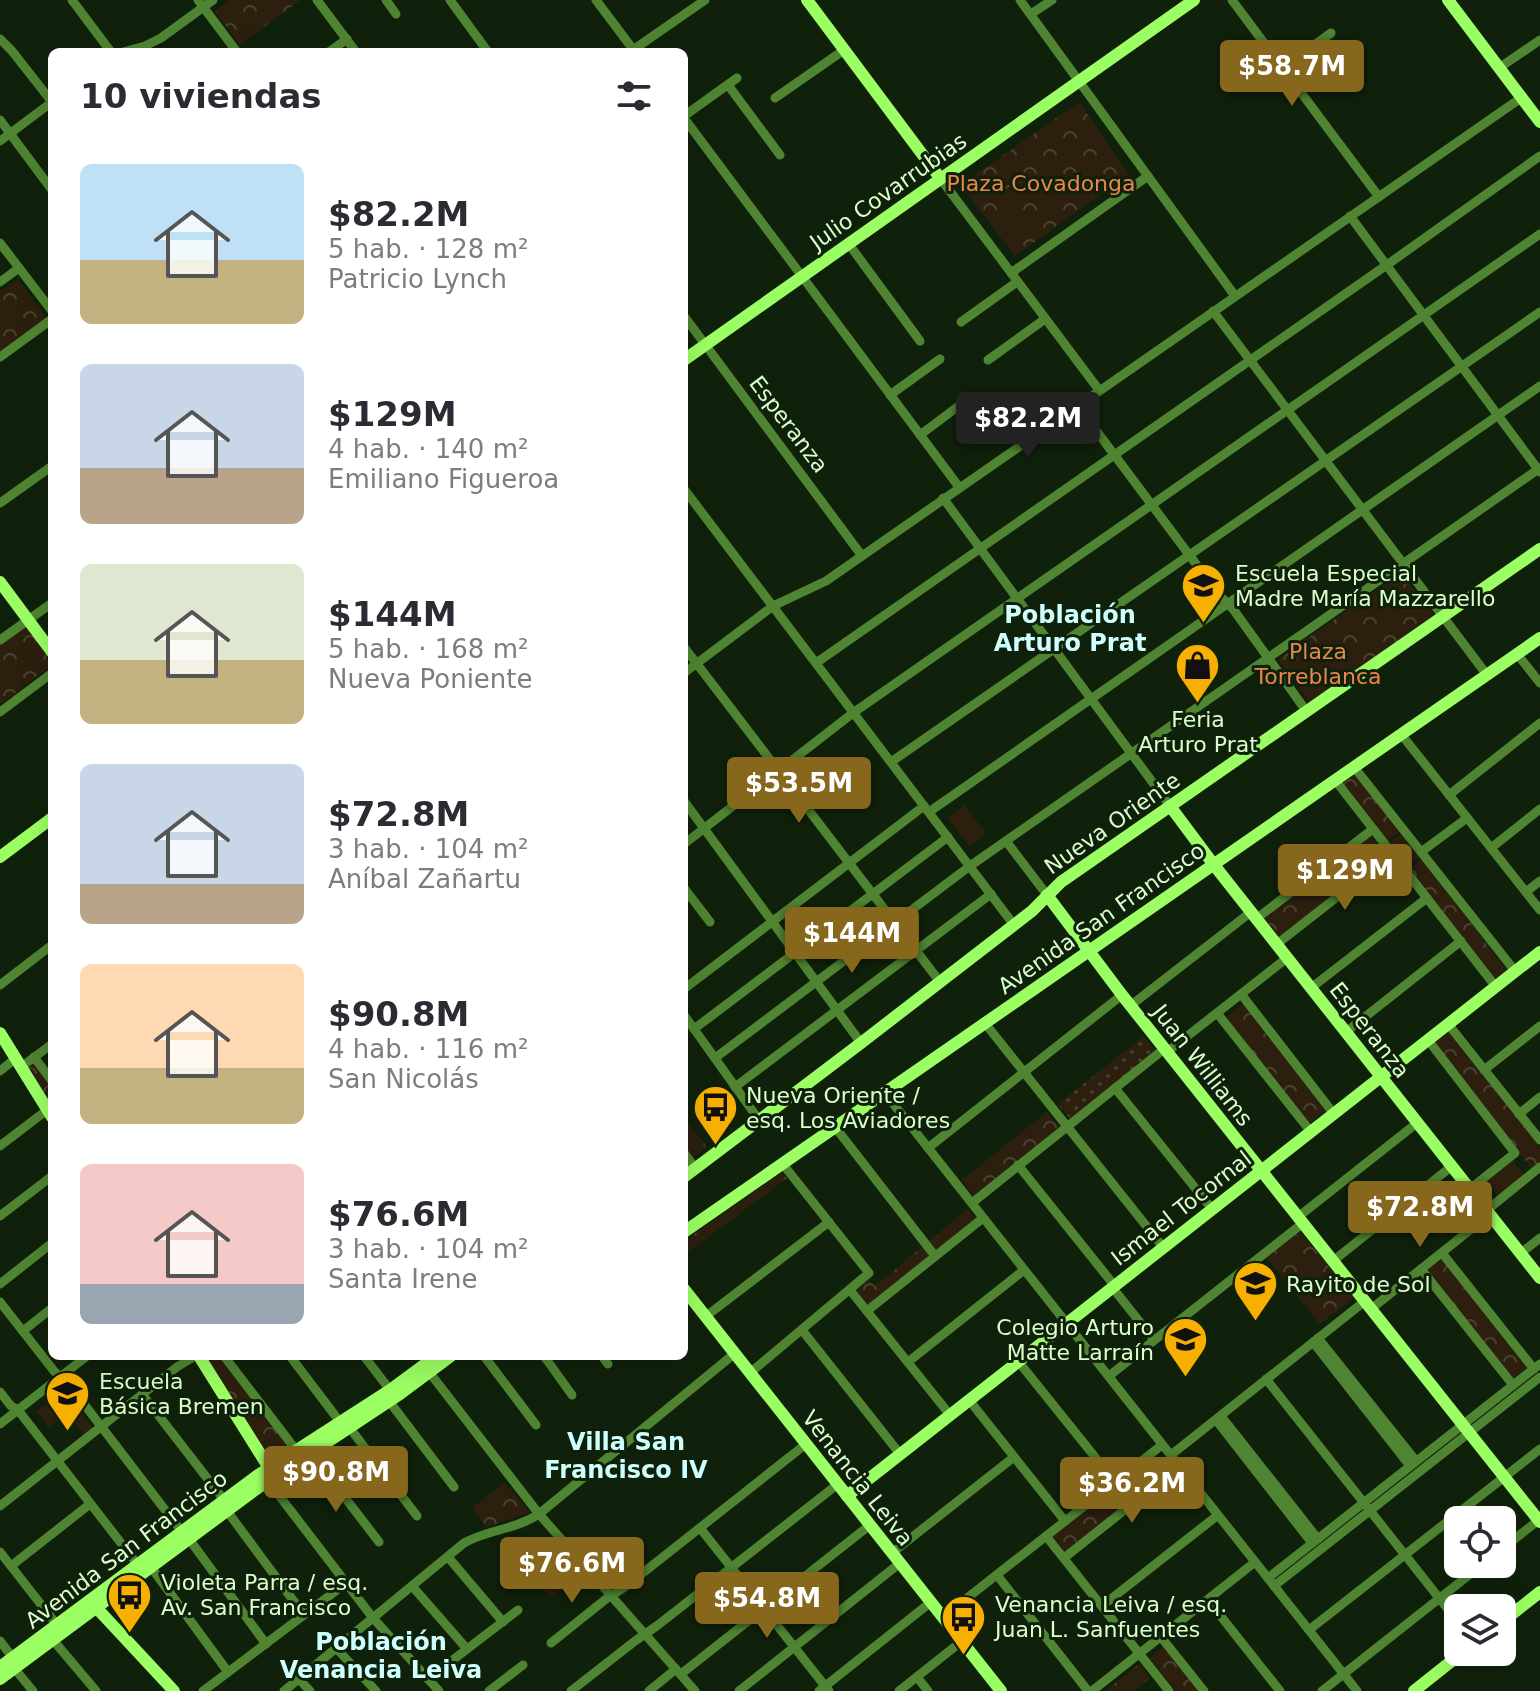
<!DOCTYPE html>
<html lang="es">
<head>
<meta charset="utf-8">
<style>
	body { margin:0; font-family:"DejaVu Sans",sans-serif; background:#f7f7f7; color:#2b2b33; height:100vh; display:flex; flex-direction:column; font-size:30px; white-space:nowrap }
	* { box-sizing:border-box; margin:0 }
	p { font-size:26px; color:#7c7c81 }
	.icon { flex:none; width:44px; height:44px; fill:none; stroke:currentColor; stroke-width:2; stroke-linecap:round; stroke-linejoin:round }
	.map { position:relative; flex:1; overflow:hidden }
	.drawer { position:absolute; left:48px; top:48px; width:640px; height:1312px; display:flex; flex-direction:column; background:#fff; border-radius:12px; box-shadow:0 8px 32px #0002 }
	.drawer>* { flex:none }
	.buttons { position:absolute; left:1444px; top:1506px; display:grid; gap:16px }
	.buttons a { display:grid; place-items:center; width:72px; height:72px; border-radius:12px; background:#fff; box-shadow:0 8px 32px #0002; font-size:40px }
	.price { position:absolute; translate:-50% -68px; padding:0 18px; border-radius:8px; background:#87671c; color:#fff; font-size:26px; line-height:52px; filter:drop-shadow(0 2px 4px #0008) }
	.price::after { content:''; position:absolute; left:50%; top:48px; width:24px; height:18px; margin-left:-12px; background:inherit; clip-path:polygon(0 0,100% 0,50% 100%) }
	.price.current { background:#222; color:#fff }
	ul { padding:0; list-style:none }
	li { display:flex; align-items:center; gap:24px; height:200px; padding:0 32px }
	li span { display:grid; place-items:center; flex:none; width:224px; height:160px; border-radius:12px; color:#555 }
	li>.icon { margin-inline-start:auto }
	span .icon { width:96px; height:96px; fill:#fffc; stroke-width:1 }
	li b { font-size:34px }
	h2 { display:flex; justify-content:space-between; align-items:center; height:96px; padding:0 32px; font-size:34px }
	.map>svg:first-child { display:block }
</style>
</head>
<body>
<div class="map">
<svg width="1540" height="1691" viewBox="0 0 1540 1691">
	<defs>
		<pattern id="grass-dots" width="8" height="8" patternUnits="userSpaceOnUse" patternTransform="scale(2)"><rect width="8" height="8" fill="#2c1f0e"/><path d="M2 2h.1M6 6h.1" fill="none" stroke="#4a4130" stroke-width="1.8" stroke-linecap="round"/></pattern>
		<pattern id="forest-crowns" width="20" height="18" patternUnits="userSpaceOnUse" patternTransform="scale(2)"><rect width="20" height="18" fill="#2c1f0e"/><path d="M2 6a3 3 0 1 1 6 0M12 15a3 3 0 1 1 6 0" fill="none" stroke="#4a4130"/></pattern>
	</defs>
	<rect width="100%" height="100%" fill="#10210b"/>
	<polygon fill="url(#grass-dots)" points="1144,1036 1156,1051 1070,1119 1058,1104"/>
	<g fill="url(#forest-crowns)">
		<polygon points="230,0 300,0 240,45 215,12"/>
		<polygon points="1079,102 1129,174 1015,256 961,185"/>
		<polygon points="18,279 46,318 0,351 0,292"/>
		<polygon points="1401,573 1434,615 1310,703 1277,659"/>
		<polygon points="29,623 52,654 52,665 0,704 0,644"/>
		<polygon points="1355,774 1400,831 1385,843 1341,785"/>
		<polygon points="1369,833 1384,852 1279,938 1263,918"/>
		<polygon points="1422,859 1508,972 1495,982 1407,871"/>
		<polygon points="1244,1003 1328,1109 1309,1124 1226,1018"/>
		<polygon points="1449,1032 1540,1147 1540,1166 1533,1171 1434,1043"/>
		<polygon points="36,1063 52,1085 52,1106 28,1067"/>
		<polygon points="1047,1112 1059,1127 974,1195 962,1180"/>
		<polygon points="684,1117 707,1147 692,1158 684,1147"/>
		<polygon points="782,1172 787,1178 684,1255 684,1241"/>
		<polygon points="968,1209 975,1218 869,1306 857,1290 869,1280 875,1286"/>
		<polygon points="1300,1231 1354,1298 1320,1324 1266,1257"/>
		<polygon points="1442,1256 1529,1366 1513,1379 1426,1269"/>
		<polygon points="206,1356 224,1356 294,1443 273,1457 268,1457"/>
		<polygon points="78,1408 94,1430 85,1437 69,1415"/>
		<polygon points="1137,1470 1150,1486 1066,1553 1053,1536"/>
		<polygon points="504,1482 530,1512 487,1527 472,1509"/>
		<polygon points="1164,1646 1200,1691 1176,1691 1150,1658"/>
		<polygon points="1139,1664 1150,1678 1134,1691 1105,1691"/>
	</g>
	<g fill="#2c1f0e">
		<polygon points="1007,203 1029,232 1012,244 991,216"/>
		<polygon points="1316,651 1328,668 1301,687 1289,671"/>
		<polygon points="964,805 986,833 970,846 947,818"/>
		<polygon points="1401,834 1419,857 1405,868 1387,844"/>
		<polygon points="1513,1161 1524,1175 1498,1196 1487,1182"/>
		<polygon points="63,1391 75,1407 49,1427 36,1411"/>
		<polygon points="566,1557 580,1574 550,1598 536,1581"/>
	</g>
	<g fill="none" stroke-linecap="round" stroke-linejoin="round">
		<g stroke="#4f8532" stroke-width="9">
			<polyline points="72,0 111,52"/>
			<polyline points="198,0 237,52"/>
			<polyline points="317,0 356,52"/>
			<polyline points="386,0 396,14"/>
			<polyline points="450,0 488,52"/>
			<polyline points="596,0 635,52"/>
			<polyline points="1020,0 1235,296"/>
			<polyline points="1232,0 1379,197"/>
			<polyline points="1031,14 1052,0"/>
			<polyline points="0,39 12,51 52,102"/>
			<polyline points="123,52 145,46 161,38 213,0"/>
			<polyline points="329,52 347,39"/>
			<polyline points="630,52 705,0"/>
			<polyline points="1283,68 1331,33"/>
			<polyline points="1499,68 1540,40"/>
			<polyline points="728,85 780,155"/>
			<polyline points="775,98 844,50"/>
			<polyline points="684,116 737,78"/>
			<polyline points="684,118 959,487"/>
			<polyline points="0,120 52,190"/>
			<polyline points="0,141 52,102"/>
			<polyline points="940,178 1099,390"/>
			<polyline points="1350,216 1540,472"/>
			<polyline points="0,243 52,311"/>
			<polyline points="848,243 920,341"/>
			<polyline points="1011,273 1148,176"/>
			<polyline points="0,282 19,268"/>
			<polyline points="1213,311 1487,675"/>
			<polyline points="684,316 862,556"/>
			<polyline points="961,322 1017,282"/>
			<polyline points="0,357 52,319"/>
			<polyline points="988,360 1045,319"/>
			<polyline points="890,395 940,359"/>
			<polyline points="1077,405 1220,596 1233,609 1307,712"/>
			<polyline points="920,435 968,399"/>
			<polyline points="684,489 1014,925"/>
			<polyline points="943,498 1170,806"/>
			<polyline points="0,503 52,466"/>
			<polyline points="0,640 52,603"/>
			<polyline points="684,647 940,982"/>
			<polyline points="1517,654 1540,683"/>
			<polyline points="816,663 1391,262 1540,156"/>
			<polyline points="684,673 773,606 826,581 1521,98"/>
			<polyline points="0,712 52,673"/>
			<polyline points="1401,734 1540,910"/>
			<polyline points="891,762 1540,312"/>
			<polyline points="1354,767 1515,971"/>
			<polyline points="1335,780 1496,987"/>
			<polyline points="1449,795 1540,723"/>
			<polyline points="684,801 861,1043"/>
			<polyline points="929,812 1540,386"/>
			<polyline points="1006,841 1047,895"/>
			<polyline points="684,844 853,713 1540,234"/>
			<polyline points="1491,848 1540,809"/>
			<polyline points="1421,852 1467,818"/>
			<polyline points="684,888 710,922"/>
			<polyline points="1526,892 1540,881"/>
			<polyline points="1256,919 1373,829"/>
			<polyline points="1277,944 1392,854"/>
			<polyline points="0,985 52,945"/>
			<polyline points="1311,988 1427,898"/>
			<polyline points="684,989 924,806"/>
			<polyline points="1241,994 1334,1114"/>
			<polyline points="1130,1006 1251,912"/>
			<polyline points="1217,1013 1311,1132"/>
			<polyline points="684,1015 759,1120"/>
			<polyline points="984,1022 1163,1247"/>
			<polyline points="1448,1024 1540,1140"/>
			<polyline points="694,1029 948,837"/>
			<polyline points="1346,1032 1461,941"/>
			<polyline points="1428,1040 1515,1153 1470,1189"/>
			<polyline points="1167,1052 1287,958"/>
			<polyline points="34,1057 52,1081"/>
			<polyline points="715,1058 970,866 1540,468"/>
			<polyline points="21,1067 52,1044"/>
			<polyline points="1484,1070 1540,1026"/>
			<polyline points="0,1071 16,1058"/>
			<polyline points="735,1087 991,894"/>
			<polyline points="1115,1088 1212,1209"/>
			<polyline points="884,1092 1357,1691"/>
			<polyline points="1519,1114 1540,1097"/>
			<polyline points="835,1127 935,1256"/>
			<polyline points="0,1146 51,1107"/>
			<polyline points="928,1148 1122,995"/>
			<polyline points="684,1153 696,1169"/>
			<polyline points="1018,1165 1110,1280 1116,1292 1154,1340"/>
			<polyline points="972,1203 1164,1049"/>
			<polyline points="1487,1210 1540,1167"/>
			<polyline points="0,1216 52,1176"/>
			<polyline points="1298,1217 1417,1123"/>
			<polyline points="1442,1253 1534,1369"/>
			<polyline points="1521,1253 1540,1238"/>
			<polyline points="1333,1261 1452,1166"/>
			<polyline points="1421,1269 1513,1385"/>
			<polyline points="0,1284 52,1243"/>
			<polyline points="850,1290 950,1415"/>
			<polyline points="0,1302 54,1371 71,1387 182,1532"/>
			<polyline points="1371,1309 1490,1214"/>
			<polyline points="867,1311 983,1218"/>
			<polyline points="705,1317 829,1222"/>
			<polyline points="802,1330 900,1454"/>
			<polyline points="23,1331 52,1308"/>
			<polyline points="1318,1338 1416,1461"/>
			<polyline points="1313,1342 1410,1466"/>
			<polyline points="224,1356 296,1450"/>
			<polyline points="290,1356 340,1422"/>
			<polyline points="364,1356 390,1390"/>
			<polyline points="484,1356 536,1425"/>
			<polyline points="544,1356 572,1395"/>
			<polyline points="602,1356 608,1364"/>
			<polyline points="1018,1361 1115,1482"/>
			<polyline points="908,1362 1024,1270"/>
			<polyline points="426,1368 539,1514 695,1691"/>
			<polyline points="750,1373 869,1273 782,1163"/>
			<polyline points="1109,1376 1303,1223"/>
			<polyline points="1266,1379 1458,1622"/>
			<polyline points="0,1392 11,1406 18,1410 138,1565"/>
			<polyline points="142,1394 224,1500"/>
			<polyline points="969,1400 1065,1521"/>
			<polyline points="389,1401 454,1487"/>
			<polyline points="1221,1416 1318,1539"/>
			<polyline points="1216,1420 1312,1543"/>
			<polyline points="0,1424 87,1356"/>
			<polyline points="349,1427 417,1516"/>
			<polyline points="310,1452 379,1542"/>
			<polyline points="1171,1455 1365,1301"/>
			<polyline points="268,1481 373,1618 439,1691"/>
			<polyline points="0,1506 177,1367 195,1356"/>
			<polyline points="227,1511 304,1615"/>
			<polyline points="700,1528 829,1691"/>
			<polyline points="1046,1536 1169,1691"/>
			<polyline points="189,1539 266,1644"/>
			<polyline points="1502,1549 1540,1519"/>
			<polyline points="0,1552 57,1625"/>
			<polyline points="892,1553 1014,1457"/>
			<polyline points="448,1557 503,1622"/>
			<polyline points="1064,1558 1180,1466"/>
			<polyline points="11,1566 90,1504"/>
			<polyline points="151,1567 228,1672"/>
			<polyline points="997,1575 1088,1691"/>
			<polyline points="1268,1578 1540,1364"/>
			<polyline points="412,1586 467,1649"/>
			<polyline points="1274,1586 1540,1377"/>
			<polyline points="1208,1600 1280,1691"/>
			<polyline points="1102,1606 1218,1515"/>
			<polyline points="943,1617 1162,1445"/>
			<polyline points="1309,1630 1540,1449"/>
			<polyline points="1161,1637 1204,1691"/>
			<polyline points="53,1640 96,1691"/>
			<polyline points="0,1641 13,1658"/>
			<polyline points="551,1643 606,1599 625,1587 806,1444"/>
			<polyline points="336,1648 376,1691"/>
			<polyline points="14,1668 33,1691"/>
			<polyline points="681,1674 870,1525"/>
			<polyline points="917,1677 928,1691"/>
			<polyline points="299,1679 310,1691"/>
			<polyline points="428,1679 518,1610"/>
			<polyline points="203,1691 345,1584"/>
			<path d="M 284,1691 L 464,1543 C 489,1529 515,1530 539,1514 L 734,1354"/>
			<polyline points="489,1691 523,1665"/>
			<polyline points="571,1691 635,1641 658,1625 838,1484"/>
			<polyline points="649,1691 676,1669"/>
			<polyline points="739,1691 900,1563"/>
			<polyline points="819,1691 931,1602"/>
			<polyline points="899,1691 962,1641"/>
			<polyline points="1092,1691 1255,1562"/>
			<polyline points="1322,1691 1483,1564"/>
		</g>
		<g stroke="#9bff63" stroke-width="12">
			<polyline points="807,0 940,178"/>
			<polyline points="1448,0 1540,122"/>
			<polyline points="684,360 1194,0"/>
			<polyline points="0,582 52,652"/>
			<polyline points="1170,806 1214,865 1540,1278"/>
			<polyline points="0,857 52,818"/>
			<polyline points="1047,895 1122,995 1540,1522"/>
			<polyline points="0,1033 52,1117"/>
			<polyline points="684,1177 861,1043 1032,911 1061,882 1540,549"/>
			<polyline points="684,1232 1540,638"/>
			<polyline points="684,1289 1001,1691"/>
			<polyline points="199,1356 269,1468 268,1473"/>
			<polyline points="847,1496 1540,952"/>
			<polyline points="92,1603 174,1691"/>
			<polyline points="1502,1622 1540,1592"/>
			<polyline points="0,1667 258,1475 390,1390 436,1356"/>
			<polyline points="0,1679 255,1490 400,1394 451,1356"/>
			<polyline points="1414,1691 1463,1652"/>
		</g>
	</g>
	<defs>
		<symbol id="school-pin" viewBox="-11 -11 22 30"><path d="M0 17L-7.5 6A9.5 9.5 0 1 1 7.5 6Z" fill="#f7b000" stroke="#10210b"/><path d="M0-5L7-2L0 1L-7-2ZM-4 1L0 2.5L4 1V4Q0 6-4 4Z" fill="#111"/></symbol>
		<symbol id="shop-pin" viewBox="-11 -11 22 30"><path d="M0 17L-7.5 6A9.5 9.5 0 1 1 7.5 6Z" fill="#f7b000" stroke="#10210b"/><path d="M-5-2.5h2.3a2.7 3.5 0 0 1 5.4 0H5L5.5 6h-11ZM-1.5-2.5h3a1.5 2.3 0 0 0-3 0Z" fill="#111"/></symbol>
		<symbol id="bus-pin" viewBox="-11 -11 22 30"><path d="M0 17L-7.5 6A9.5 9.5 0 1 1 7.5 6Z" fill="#f7b000" stroke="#10210b"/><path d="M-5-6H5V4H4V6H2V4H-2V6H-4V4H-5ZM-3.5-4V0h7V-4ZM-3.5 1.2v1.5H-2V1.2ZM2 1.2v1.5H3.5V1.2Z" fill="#111"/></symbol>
	</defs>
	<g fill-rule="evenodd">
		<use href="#school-pin" x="1178" y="560" width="51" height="69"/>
		<use href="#shop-pin" x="1172" y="640" width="51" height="69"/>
		<use href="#bus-pin" x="690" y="1082" width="51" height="69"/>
		<use href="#school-pin" x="1230" y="1258" width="51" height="69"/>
		<use href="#school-pin" x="1160" y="1314" width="51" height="69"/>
		<use href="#school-pin" x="42" y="1368" width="51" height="69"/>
		<use href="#bus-pin" x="104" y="1570" width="51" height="69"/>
		<use href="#bus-pin" x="938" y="1592" width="51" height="69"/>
	</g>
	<g text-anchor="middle" stroke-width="6" stroke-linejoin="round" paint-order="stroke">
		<g font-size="22" fill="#e9864d" stroke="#10210b">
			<text x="1041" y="191">Plaza Covadonga</text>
			<text x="1318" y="659">Plaza<tspan x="1318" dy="25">Torreblanca</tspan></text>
		</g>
		<g font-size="22" fill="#daffcc" stroke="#10210b">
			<text transform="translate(888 191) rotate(-35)" y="8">Julio Covarrubias</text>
			<text transform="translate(789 424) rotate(53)" y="8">Esperanza</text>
			<text transform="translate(1112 823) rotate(-35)" y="8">Nueva Oriente</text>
			<text transform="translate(1101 918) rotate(-35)" y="8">Avenida San Francisco</text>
			<text transform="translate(1370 1030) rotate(52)" y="8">Esperanza</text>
			<text transform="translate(1203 1065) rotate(52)" y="8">Juan Williams</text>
			<text transform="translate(1181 1208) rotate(-38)" y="8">Ismael Tocornal</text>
			<text transform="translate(858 1478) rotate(52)" y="8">Venancia Leiva</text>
			<text transform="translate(126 1549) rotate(-37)" y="8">Avenida San Francisco</text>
		</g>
		<g font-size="22" fill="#daffcc" stroke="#10210b" text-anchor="start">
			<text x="1235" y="581">Escuela Especial<tspan x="1235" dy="25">Madre María Mazzarello</tspan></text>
			<text x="1198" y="727" text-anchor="middle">Feria<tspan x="1198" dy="25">Arturo Prat</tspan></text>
			<text x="746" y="1103">Nueva Oriente /<tspan x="746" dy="25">esq. Los Aviadores</tspan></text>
			<text x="1286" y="1292">Rayito de Sol</text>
			<text x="1154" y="1335" text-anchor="end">Colegio Arturo<tspan x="1154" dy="25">Matte Larraín</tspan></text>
			<text x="99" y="1389">Escuela<tspan x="99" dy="25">Básica Bremen</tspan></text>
			<text x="161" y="1590">Violeta Parra / esq.<tspan x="161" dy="25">Av. San Francisco</tspan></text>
			<text x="995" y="1612">Venancia Leiva / esq.<tspan x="995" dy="25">Juan L. Sanfuentes</tspan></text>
		</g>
		<g font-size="24" font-weight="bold" fill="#cefffe" stroke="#10210b">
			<text x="1070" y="623">Población<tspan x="1070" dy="28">Arturo Prat</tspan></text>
			<text x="626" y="1450">Villa San<tspan x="626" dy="28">Francisco IV</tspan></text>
			<text x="381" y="1650">Población<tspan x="381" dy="28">Venancia Leiva</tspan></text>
		</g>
	</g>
</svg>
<div class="buttons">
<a><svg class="icon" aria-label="locate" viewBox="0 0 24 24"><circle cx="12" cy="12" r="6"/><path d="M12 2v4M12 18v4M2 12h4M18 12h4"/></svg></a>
<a><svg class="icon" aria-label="layers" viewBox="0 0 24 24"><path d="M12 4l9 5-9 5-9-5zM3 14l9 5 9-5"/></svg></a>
</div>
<b class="price" style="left:1292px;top:108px">$58.7M</b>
<b class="price current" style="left:1028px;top:460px">$82.2M</b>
<b class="price" style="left:799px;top:825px">$53.5M</b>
<b class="price" style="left:1345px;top:912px">$129M</b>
<b class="price" style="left:852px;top:975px">$144M</b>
<b class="price" style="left:1420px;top:1249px">$72.8M</b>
<b class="price" style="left:336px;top:1514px">$90.8M</b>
<b class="price" style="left:1132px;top:1525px">$36.2M</b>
<b class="price" style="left:572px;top:1605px">$76.6M</b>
<b class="price" style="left:767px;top:1640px">$54.8M</b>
<section class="drawer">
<h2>10 viviendas<svg class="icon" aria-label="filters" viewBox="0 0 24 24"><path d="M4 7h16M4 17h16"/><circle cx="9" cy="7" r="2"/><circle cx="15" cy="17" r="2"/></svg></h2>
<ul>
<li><span style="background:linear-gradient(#bfe0f5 60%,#c2b280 0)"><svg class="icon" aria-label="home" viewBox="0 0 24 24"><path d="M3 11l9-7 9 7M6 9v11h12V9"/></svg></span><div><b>$82.2M</b><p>5 hab. · 128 m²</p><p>Patricio Lynch</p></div></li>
<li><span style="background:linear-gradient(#c9d6e8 65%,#b9a48a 0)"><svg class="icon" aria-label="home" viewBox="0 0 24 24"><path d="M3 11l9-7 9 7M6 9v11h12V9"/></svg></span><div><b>$129M</b><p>4 hab. · 140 m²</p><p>Emiliano Figueroa</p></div></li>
<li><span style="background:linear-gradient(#dfe7d0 60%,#c2b280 0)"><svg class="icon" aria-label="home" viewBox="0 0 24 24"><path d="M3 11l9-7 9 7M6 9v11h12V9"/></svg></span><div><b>$144M</b><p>5 hab. · 168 m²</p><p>Nueva Poniente</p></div></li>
<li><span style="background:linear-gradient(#c9d6e8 75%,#b9a48a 0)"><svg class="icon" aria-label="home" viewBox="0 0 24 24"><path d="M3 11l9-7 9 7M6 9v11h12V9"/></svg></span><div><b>$72.8M</b><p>3 hab. · 104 m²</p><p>Aníbal Zañartu</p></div></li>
<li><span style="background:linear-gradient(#ffd9b3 65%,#c2b280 0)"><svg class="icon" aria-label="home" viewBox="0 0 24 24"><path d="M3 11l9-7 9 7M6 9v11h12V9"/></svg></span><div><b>$90.8M</b><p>4 hab. · 116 m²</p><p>San Nicolás</p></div></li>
<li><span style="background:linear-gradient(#f6c9c9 75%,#9aa5b1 0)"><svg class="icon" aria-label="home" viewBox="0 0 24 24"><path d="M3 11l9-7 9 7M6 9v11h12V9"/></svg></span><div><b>$76.6M</b><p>3 hab. · 104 m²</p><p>Santa Irene</p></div></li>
</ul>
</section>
</div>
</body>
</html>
